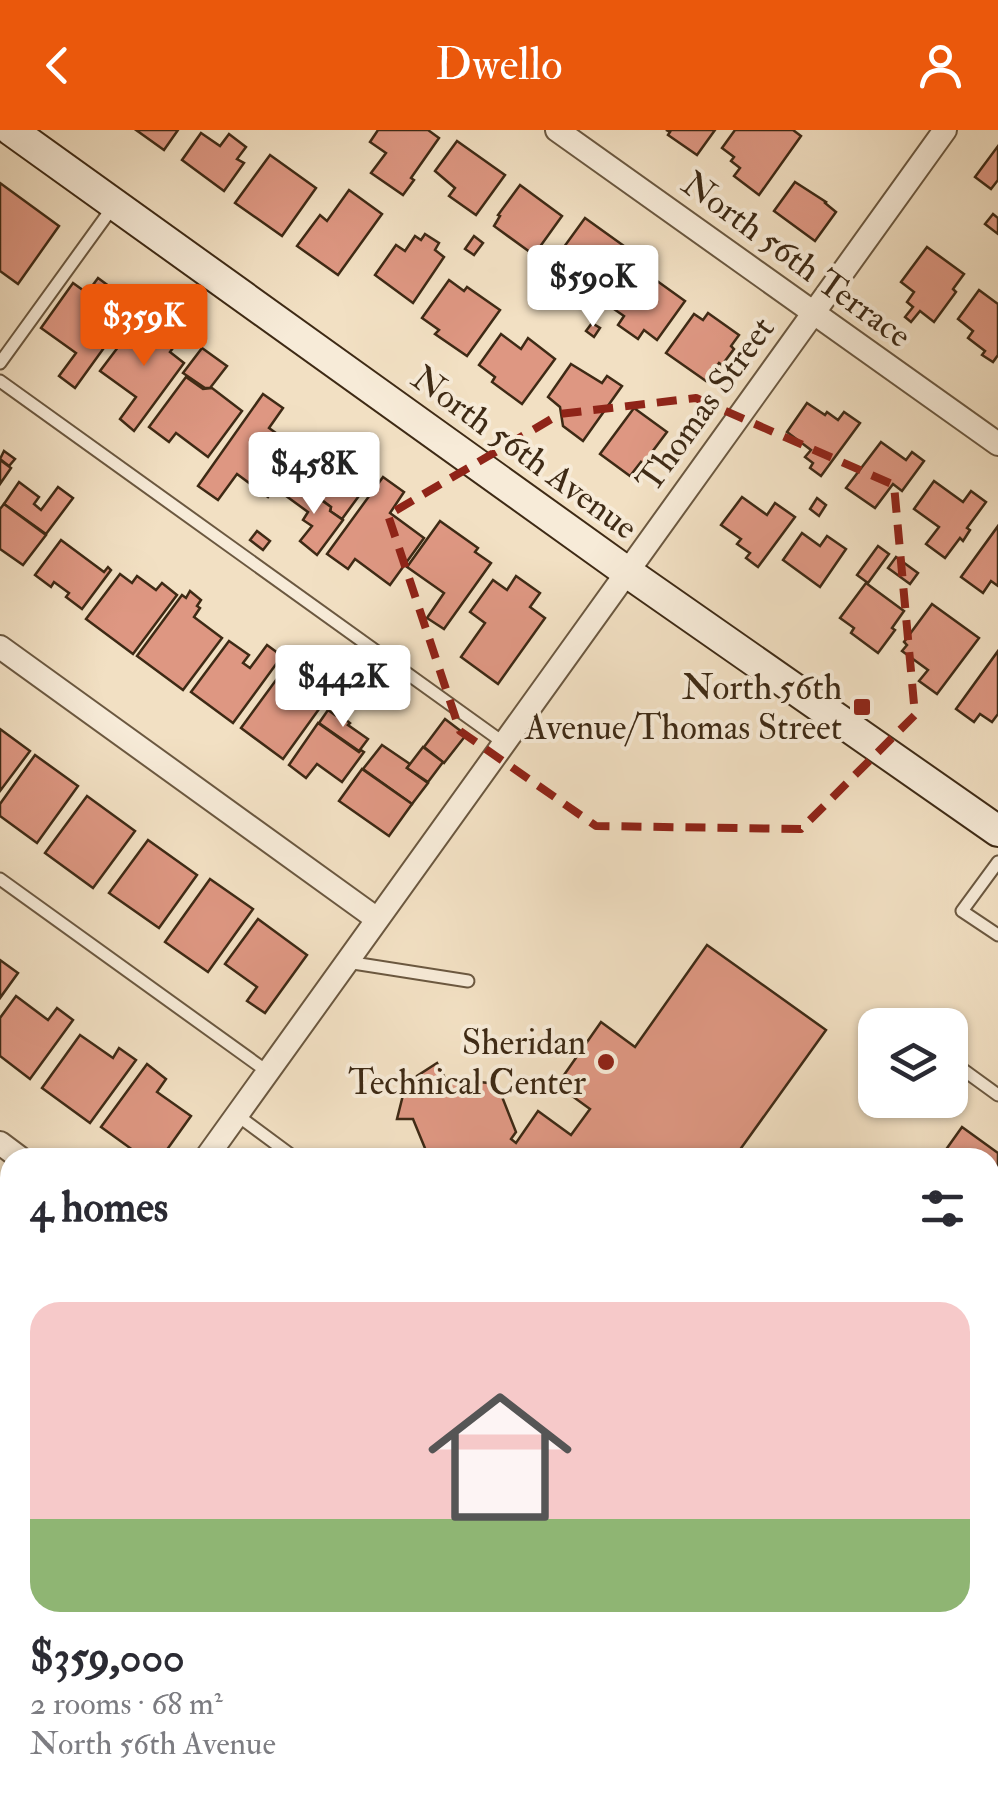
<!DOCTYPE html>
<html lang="en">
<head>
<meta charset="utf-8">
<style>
	body { margin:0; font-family:"IM FELL Double Pica",serif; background:#f7f7f7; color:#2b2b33; height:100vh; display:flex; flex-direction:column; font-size:38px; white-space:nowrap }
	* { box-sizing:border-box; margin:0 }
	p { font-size:32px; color:#7c7c81 }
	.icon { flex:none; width:55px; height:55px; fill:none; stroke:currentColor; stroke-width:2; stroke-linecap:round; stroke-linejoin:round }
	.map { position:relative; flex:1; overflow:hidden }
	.sheet { position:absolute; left:0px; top:1018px; width:1000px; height:672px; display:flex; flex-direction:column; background:#fff; border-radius:30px 30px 0 0; box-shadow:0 2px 8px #0004 }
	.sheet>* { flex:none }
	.controls { position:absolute; left:858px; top:878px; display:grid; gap:20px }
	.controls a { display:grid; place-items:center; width:110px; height:110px; border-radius:20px; background:#fff; box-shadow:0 2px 8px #0004; font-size:50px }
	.price { position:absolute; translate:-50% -85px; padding:0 22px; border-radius:10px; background:#fff; color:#222; font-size:32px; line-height:65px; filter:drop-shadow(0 2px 5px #0008) }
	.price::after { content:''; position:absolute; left:50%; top:60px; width:30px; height:22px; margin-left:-15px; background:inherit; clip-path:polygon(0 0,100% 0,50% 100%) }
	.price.on { background:#ea580c; color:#fff }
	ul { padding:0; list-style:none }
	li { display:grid; align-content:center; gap:20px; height:530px; padding:0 30px }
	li+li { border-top:2px solid #e1e1e2 }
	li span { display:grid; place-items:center; height:310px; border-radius:30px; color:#555 }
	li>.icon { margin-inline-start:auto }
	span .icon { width:180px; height:180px; fill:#fffc; stroke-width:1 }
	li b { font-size:42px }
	h2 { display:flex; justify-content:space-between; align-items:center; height:120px; padding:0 30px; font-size:42px }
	header { display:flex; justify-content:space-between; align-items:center; height:130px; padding:0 30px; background:#ea580c; color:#fff; font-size:45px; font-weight:600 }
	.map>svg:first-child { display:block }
</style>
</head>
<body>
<header><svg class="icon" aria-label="back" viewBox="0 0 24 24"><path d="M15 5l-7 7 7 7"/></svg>Dwello<svg class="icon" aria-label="person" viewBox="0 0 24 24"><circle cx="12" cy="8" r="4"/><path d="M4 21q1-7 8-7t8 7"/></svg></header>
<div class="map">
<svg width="998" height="1688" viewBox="0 0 998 1688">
	<rect width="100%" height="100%" fill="#f2e0c3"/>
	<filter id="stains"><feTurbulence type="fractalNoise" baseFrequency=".002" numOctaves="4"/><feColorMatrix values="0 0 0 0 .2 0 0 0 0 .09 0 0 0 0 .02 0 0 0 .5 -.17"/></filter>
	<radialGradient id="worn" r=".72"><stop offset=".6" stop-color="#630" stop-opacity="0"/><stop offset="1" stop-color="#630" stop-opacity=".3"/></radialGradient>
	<g fill="#de9782" stroke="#3e2a15" stroke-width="2.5">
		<polygon points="136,0 178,0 164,20"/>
		<polygon points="378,0 428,0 439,8 411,48 414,50 403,65 371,43 386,23 370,12"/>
		<polygon points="666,0 715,0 697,25 668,5 670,2"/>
		<polygon points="735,0 793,0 801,6 759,65 734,46 740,38 731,31 734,27 722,18"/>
		<polygon points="201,3 220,16 229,4 246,17 237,29 244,33 224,61 182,30"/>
		<polygon points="457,11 505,45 476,85 449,66 455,58 435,41"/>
		<polygon points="998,16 998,50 991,59 975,47"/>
		<polygon points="270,25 316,58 282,106 235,73"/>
		<polygon points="795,52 826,72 825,73 836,82 815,111 774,81"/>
		<polygon points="0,53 59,96 18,154 0,141"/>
		<polygon points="520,55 562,86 534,125 494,96 500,86 498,85"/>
		<polygon points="349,60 382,84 338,145 297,116 320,85 327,91"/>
		<polygon points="993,84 998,88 998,104 985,94"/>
		<polygon points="585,88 631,121 609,151 596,142 581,163 548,139"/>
		<polygon points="425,104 439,113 435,120 444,127 413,173 375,145 396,115 405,121 415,106 421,110"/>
		<polygon points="474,106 483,113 474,125 465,119"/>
		<polygon points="927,117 964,144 953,159 956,162 934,192 920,181 911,192 905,187 913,177 907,172 914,162 901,152"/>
		<polygon points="639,138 685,171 657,210 644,200 638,209 618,195 624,186 611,177"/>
		<polygon points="98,148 121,165 110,179 124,190 75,258 59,246 76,223 41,198 73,153 87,163"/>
		<polygon points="539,148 549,156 542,166 531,159"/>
		<polygon points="449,150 464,161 467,157 500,180 467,226 435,204 439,200 422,188"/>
		<polygon points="979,160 998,174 998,225 993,232 982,225 985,221 968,208 973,201 958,189"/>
		<polygon points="708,183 739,205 731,216 734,219 722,235 719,233 706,251 666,223 694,184 703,190"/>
		<polygon points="157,190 181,207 170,222 184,233 134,301 120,289 136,267 100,241 134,196 146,205"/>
		<polygon points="592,193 600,198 594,207 586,201"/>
		<polygon points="501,204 521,219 528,208 555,229 522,274 492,252 495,247 479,235"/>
		<polygon points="202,218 227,236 210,258 205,258 183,243"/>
		<polygon points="571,234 602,253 607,246 622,256 583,311 563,296 560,277 548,267"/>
		<polygon points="186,247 203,259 212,258 242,281 208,327 176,303 169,312 149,297"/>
		<polygon points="263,264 283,278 269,298 301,321 268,367 237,344 218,370 198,356"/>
		<polygon points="807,273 825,285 827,282 838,290 844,282 860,293 821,346 810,338 813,333 805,327 811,320 787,302"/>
		<polygon points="634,278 667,302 643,334 641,332 630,346 600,324"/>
		<polygon points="881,312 906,330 912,322 924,331 902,361 893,354 875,378 846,358"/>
		<polygon points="337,317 360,335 350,349 364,359 342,389 330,381 331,377 318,367 324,357 319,354 311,363 292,350 313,322 326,332"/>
		<polygon points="4,321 15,329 9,336 0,329"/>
		<polygon points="0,330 11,338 0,354"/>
		<polygon points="383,347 404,362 390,383 424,408 390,455 355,429 348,439 327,424"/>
		<polygon points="292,350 316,369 317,367 331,377 330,381 343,390 317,425 300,411 312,396 303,390 308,382 282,363"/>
		<polygon points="934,351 963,372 971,361 986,372 967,398 970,400 963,411 960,408 945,428 926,414 939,397 914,379"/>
		<polygon points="19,352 39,367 34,374 41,380 58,357 73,368 46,404 4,374"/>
		<polygon points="742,367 767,385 775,373 795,387 758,437 746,428 750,423 737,414 741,409 721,395"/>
		<polygon points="817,368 826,375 819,386 810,379"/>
		<polygon points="4,374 46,405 23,435 0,419 0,379"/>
		<polygon points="440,391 478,418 475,422 491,433 444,499 427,488 444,463 407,437"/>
		<polygon points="998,396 998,456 991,451 983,463 961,447"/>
		<polygon points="257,401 270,411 263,420 250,410"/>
		<polygon points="802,403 820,416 827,406 846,419 820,457 783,430"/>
		<polygon points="61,410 104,442 108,437 111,440 82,479 66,467 69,463 54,452 51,457 35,445"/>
		<polygon points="878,416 889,424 868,453 857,445"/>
		<polygon points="896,427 918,443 910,454 888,438"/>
		<polygon points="120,444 132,453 137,446 156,460 162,453 177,465 133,524 86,489"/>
		<polygon points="516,446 540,463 530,477 545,488 498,554 461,527 485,493 470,482 493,450 507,460"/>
		<polygon points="866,453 904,481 892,498 895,500 878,523 851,503 854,498 840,488"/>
		<polygon points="190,461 201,470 197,476 200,478 194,487 222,508 183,560 137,526 182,465 186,468"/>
		<polygon points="932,474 979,508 937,564 919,551 928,540 902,521 907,515 904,512"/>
		<polygon points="229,511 249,525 243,533 250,538 267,515 282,526 233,593 191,562"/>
		<polygon points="998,521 998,584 992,592 980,584 974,592 956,579"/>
		<polygon points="279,546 298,561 293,568 300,573 317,551 332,561 283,629 241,598"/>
		<polygon points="328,580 335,585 336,582 350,593 348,595 368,609 359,621 319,593"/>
		<polygon points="445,589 466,605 444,633 424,617"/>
		<polygon points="318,593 359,622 361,620 364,622 342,652 317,634 306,648 289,635"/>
		<polygon points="0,599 30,621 0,661"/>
		<polygon points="382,615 410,634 407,638 428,653 412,674 363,639"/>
		<polygon points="423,617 443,632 428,652 407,638"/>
		<polygon points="35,625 78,656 37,713 0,686 0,674"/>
		<polygon points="362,639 412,674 389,706 339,671"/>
		<polygon points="87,666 135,701 93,758 45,723"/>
		<polygon points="148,710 197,745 159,798 109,763"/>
		<polygon points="210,749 253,779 208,842 165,812"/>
		<polygon points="258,789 307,825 265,883 247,871 257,857 225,834"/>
		<polygon points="707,815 826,900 734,1028 429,1028 413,989 397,989 403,965 417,946 437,933 445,948 497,954 516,1002 511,1009 516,1013 538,981 571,1005 590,979 557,955 601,892 635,917"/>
		<polygon points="0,830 18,843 0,868"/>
		<polygon points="16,866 48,890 57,878 73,890 30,949 0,926 0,888"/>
		<polygon points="80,905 113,928 119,918 136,930 90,993 42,958"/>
		<polygon points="147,934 166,949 157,962 191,986 161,1028 134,1028 137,1023 101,997"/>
		<polygon points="962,997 998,1023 998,1160 990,1171 990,1028 940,1028"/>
		<polygon points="0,1094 10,1101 0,1118"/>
		<polygon points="10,1124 10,1191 0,1184 0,1137"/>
		<polygon points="10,1651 10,1680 41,1680 35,1688 3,1688 0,1686 0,1665"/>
		<polygon points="88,1680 197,1680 209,1688 82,1688"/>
		<polygon points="273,1680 290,1680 284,1688 267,1688"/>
		<polygon points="295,1680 489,1680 500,1688 306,1688"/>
	</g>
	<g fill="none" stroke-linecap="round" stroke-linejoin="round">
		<defs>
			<g id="lane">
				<polyline points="0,233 115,74"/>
				<polyline points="0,251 504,613"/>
				<polyline points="998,732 962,781 998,805"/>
				<polyline points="0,749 268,942"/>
				<polyline points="347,832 468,851"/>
				<polyline points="958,936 998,965"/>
				<polyline points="237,985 295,1028"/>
				<polyline points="0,1276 10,1283"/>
				<polyline points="219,1680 230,1688"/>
				<polyline points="905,1680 916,1688"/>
				<polyline points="982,1680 993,1688"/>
			</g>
			<g id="street">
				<polyline points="557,0 998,314"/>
				<polyline points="0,517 377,789"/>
				<polyline points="0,1013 20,1028"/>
				<polyline points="206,1028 945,0"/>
				<polyline points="0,1314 10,1300"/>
			</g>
			<polyline id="secondary" points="11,0 627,442 998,701"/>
			<g id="primary">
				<polyline points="990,1378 998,1362"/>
				<polyline points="990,1435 998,1419"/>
				<polyline points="990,1501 998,1488"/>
				<polyline points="799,1688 804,1680"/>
				<polyline points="839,1688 844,1680"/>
				<polyline points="868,1688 874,1680"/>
			</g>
		</defs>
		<use href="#lane" stroke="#6b5840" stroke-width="15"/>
		<use href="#street" stroke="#6b5840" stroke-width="26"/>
		<use href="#secondary" stroke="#3e2a15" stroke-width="34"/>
		<use href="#primary" stroke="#3e2a15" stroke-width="39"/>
		<use href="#lane" stroke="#f7ebd8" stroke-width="11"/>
		<use href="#street" stroke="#f7ebd8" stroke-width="22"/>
		<use href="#secondary" stroke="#f7ebd8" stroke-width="30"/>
		<use href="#primary" stroke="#e9c082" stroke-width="35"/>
	</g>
	<path fill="none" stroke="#8f2418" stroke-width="8" stroke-dasharray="20 12" stroke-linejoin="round" d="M 696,268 L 894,355 L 915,585 L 801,699 L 596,696 L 460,601 L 388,385 L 560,284 Z"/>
	<g fill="#8f2418" stroke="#f7ebd8" stroke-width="4">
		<rect x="852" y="567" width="20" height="20" rx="5"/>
		<circle cx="606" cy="932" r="10"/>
	</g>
	<g text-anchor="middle" stroke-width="8" stroke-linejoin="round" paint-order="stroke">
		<g font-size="35" fill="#3e2a15" stroke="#f7ebd8">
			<text transform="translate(797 129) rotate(36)" y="12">North 56th Terrace</text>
			<text transform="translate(705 274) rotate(-54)" y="12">Thomas Street</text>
			<text transform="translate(525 322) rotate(36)" y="12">North 56th Avenue</text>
		</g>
		<g font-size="35" fill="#3e2a15" stroke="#f7ebd8" text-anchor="end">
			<text x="842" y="569">North 56th<tspan x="842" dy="40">Avenue/Thomas Street</tspan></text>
			<text x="586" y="924">Sheridan<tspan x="586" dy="40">Technical Center</tspan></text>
		</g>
	</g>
	<rect width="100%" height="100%" filter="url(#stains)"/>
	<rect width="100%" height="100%" fill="url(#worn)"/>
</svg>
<div class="controls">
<a><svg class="icon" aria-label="layers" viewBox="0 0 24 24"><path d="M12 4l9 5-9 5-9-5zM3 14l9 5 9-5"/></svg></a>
</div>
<b class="price" style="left:593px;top:200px">$590K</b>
<b class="price on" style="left:144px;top:239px">$359K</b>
<b class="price" style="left:314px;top:387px">$458K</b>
<b class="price" style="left:343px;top:600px">$442K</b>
<section class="sheet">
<h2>4 homes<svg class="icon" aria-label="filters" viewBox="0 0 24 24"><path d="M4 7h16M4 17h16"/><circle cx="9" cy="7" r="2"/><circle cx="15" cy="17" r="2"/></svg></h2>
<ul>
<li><span style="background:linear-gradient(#f6c9c9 70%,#8fb573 0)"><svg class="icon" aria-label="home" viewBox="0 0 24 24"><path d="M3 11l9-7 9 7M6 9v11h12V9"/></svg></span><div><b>$359,000</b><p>2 rooms · 68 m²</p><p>North 56th Avenue</p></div></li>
</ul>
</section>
</div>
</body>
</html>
